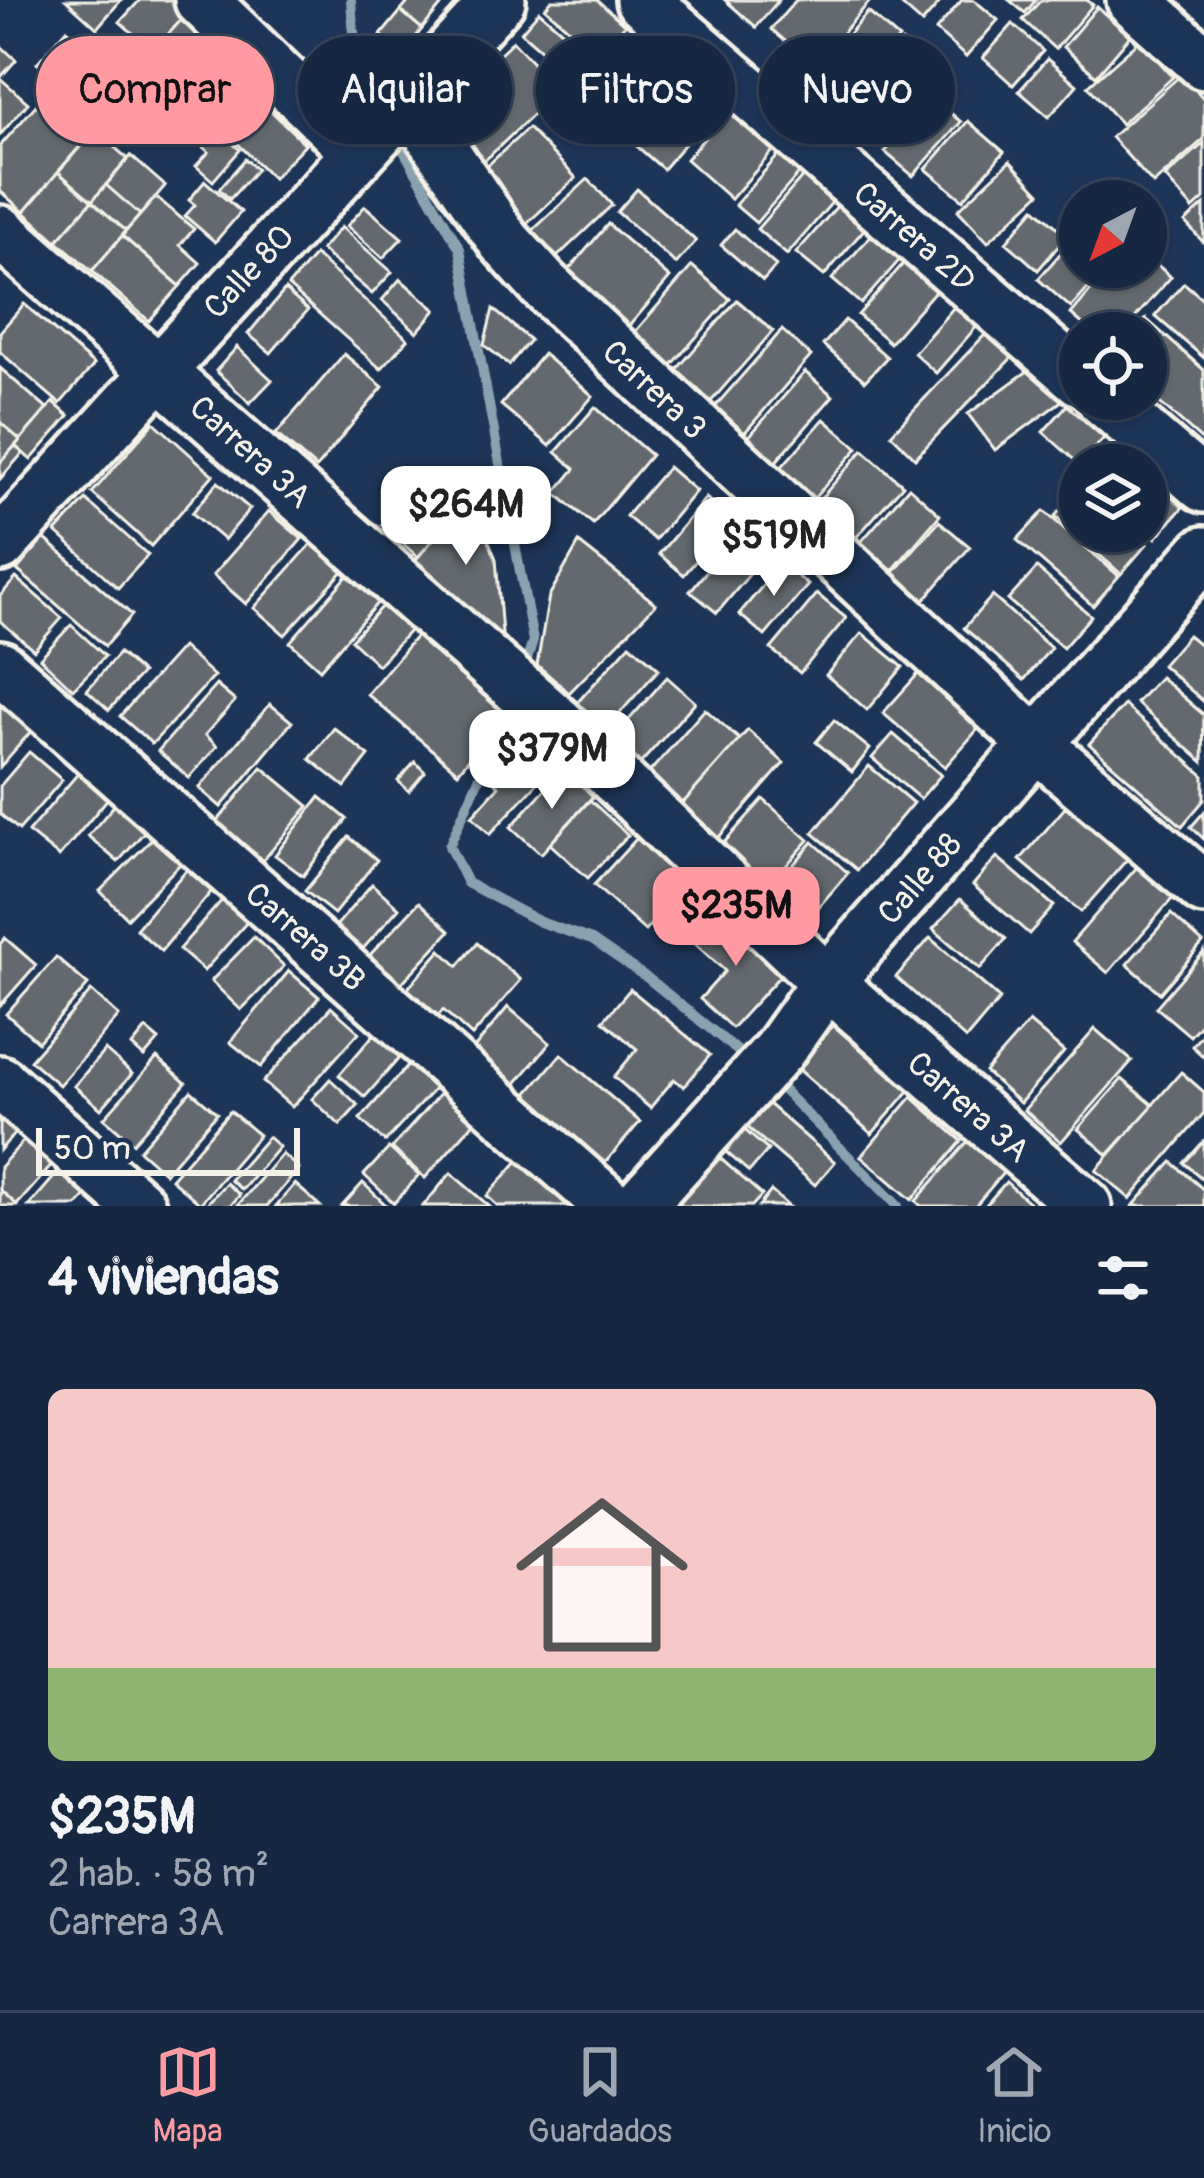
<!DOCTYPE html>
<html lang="es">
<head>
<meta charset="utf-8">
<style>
	body { margin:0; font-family:Pangolin,sans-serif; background:#1f3048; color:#f1f3f6; height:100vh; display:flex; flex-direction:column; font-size:45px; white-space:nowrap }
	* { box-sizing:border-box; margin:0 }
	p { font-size:39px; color:#9ea6b1 }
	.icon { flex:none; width:66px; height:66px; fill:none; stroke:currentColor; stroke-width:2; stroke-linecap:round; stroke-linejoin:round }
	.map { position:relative; height:1206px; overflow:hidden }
	.side { display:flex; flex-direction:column; background:#162841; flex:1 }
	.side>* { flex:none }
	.hud { position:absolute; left:36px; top:36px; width:1134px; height:108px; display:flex; gap:24px }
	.needle { width:78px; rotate:221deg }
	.fabs { position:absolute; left:1059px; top:180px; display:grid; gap:24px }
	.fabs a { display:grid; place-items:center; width:108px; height:108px; border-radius:50%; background:#162841; box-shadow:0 3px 9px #0004,0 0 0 3px #35445a; font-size:60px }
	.scale { position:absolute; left:36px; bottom:30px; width:264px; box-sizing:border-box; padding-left:12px; border:6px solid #f4f1e8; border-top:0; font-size:33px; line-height:42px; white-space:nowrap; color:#f4f1e8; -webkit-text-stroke:9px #1d3557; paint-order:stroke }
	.price { position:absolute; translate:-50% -102px; padding:0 27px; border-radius:24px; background:#fff; color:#222; font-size:39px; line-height:78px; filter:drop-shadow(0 3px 6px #0008) }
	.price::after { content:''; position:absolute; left:50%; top:72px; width:36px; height:27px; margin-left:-18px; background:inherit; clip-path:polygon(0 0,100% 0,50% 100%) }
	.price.active { background:#ff9aa2; color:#111 }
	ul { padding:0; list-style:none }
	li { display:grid; align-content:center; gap:24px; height:636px; padding:0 48px }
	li+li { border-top:3px solid #35445a }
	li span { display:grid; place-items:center; height:372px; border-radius:18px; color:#555 }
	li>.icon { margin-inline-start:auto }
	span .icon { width:216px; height:216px; fill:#fffc; stroke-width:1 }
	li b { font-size:51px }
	h2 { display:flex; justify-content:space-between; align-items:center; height:144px; padding:0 48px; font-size:51px }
	.tag { padding:0 42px; border-radius:54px; background:#162841; box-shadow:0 3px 9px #0004,0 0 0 3px #35445a; font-size:42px; line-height:108px }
	.tag.active { background:#ff9aa2; color:#111 }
	.menu { display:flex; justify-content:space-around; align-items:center; height:168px; border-top:3px solid #35445a; background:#162841; font-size:33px; color:#9ea6b1 }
	.menu a { display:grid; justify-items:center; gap:6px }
	.menu .active { color:#ff9aa2 }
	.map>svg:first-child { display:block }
</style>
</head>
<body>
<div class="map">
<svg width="1204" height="1206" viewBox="0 0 1204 1206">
	<rect width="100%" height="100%" fill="#1d3557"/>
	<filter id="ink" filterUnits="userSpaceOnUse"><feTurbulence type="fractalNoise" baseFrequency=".00833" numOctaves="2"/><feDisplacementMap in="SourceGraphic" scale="24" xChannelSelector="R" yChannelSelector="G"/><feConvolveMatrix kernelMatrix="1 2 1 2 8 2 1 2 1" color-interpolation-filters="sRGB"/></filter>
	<g filter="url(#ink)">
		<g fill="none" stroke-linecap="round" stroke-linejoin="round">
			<g stroke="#8aa2b0" stroke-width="10">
				<path d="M 351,0 C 353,37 359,80 380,112"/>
				<polyline points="396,137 460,249 533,641 522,675"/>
				<polyline points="512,704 449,846 467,883 540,922 592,940 650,980 750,1061"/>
				<polyline points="773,1080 898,1206"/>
			</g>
		</g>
		<g fill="#63696e" stroke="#f4f1e8" stroke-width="3">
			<polygon points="66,0 121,0 97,28"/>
			<polygon points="140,0 187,0 194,6 153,51 120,22"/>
			<polygon points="410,0 443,0 445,1 422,29 401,11"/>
			<polygon points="552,0 597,0 625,25 599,55 545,8"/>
			<polygon points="725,0 779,0 756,27"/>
			<polygon points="796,0 871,0 814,66 771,29"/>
			<polygon points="896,0 942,0 922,23"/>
			<polygon points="962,0 974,0 998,20 966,57 936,30"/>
			<polygon points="1009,0 1036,0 1025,13"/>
			<polygon points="1041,0 1087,0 1093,5 1055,49 1023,20"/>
			<polygon points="194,6 220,30 180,75 153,51"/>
			<polygon points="1097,7 1130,36 1096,76 1063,47"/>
			<polygon points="401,11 422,29 403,53 381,35"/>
			<polygon points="539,11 592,57 574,78 521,32"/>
			<polygon points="868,12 899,39 850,96 818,69"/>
			<polygon points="1013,24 1043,51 1013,85 983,58"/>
			<polygon points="67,29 91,49 60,84 37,63"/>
			<polygon points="220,30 252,58 212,104 180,75"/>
			<polygon points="659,36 681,53 631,117 609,101"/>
			<polygon points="1140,40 1173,77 1121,124 1088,86"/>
			<polygon points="513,41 559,90 484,161 438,111"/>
			<polygon points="902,42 941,76 889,137 849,102"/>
			<polygon points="0,45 16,60 0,78"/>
			<polygon points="1047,59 1077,85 1049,117 1019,91"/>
			<polygon points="688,60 727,94 663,169 624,135"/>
			<polygon points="125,65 141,85 109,110 93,91"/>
			<polygon points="1182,74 1204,99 1204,139 1153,184 1111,137"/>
			<polygon points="0,78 28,103 0,135"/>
			<polygon points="932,97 961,122 913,176 885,152"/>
			<polygon points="196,101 210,113 199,126 189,117 192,113 188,110"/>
			<polygon points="735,103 780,143 731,199 686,159"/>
			<polygon points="36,105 81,145 24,212 0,191 0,146"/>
			<polygon points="266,106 305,144 273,178 234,140"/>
			<polygon points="968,121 1004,152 963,200 926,169"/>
			<polygon points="212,125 240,150 213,181 196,166 209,152 197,142"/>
			<polygon points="528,128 576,178 522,228 475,177"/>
			<polygon points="95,130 128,159 92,201 58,172"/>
			<polygon points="789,143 810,161 756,223 735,205"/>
			<polygon points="1204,143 1204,199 1193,209 1165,177"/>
			<polygon points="131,156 165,186 140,215 106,185"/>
			<polygon points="245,159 257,169 230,199 219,189"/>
			<polygon points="1010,161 1040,193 988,242 958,210"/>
			<polygon points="812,166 841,192 787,255 757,229"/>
			<polygon points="58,172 92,201 57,241 24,212"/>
			<polygon points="588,179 612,205 556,258 531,232"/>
			<polygon points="205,181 241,212 215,242 185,216 195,205 189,200"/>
			<polygon points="106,185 140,215 126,231 92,201"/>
			<polygon points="637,189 696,241 676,264 617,212"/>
			<polygon points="846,196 873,219 824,276 796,253"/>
			<polygon points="156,197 194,229 180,245 200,263 180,286 122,236"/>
			<polygon points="92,201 126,231 92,271 57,241"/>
			<polygon points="1204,205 1204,243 1185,222"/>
			<polygon points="365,206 402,238 383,258 347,226"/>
			<polygon points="1035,208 1067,236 1038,270 1006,242"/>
			<polygon points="608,224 670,278 624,332 562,278"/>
			<polygon points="341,227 392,272 372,294 321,250"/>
			<polygon points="735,229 776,266 763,281 721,245"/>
			<polygon points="876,230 904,255 861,304 832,279"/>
			<polygon points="1080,231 1080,267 1107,267 1071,308 1038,279"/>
			<polygon points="122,236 180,286 149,321 92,271"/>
			<polygon points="315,255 408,339 381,369 288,286"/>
			<polygon points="1146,255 1171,277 1122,333 1093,333 1071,314 1111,267 1146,267"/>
			<polygon points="909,257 941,284 890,343 858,315"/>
			<polygon points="692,266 730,299 664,374 627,341"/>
			<polygon points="400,279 436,310 417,332 382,300"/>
			<polygon points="1184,283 1204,300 1204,358 1155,316"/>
			<polygon points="285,290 308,310 271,353 248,334"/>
			<polygon points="961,299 984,318 936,373 914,353"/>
			<polygon points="737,300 773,331 701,413 666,382"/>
			<polygon points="24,304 94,365 60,404 0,352 0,332"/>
			<polygon points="493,309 530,340 509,365 484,345"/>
			<polygon points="1146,319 1204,370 1204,442 1146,391 1146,333 1134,333"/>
			<polygon points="845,320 887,357 865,381 823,345"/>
			<polygon points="996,323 1022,347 915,458 891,434"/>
			<polygon points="782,330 811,356 735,444 705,418"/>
			<polygon points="237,347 272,380 250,403 216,371"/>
			<polygon points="344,354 383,387 316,468 276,434"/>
			<polygon points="543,354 593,396 550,446 501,405"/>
			<polygon points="1036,365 1063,400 995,450 968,414"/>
			<polygon points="0,368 47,409 20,440 0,422"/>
			<polygon points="805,372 833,396 773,465 746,440"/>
			<polygon points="53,402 69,416 31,460 15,446"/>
			<polygon points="1067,405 1104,438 1080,465 1043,432"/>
			<polygon points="595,407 651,455 593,524 555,493 575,469 556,452"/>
			<polygon points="824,419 858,448 811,502 777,472"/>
			<polygon points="0,422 20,440 0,463"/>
			<polygon points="154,422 213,475 151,546 92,493"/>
			<polygon points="1111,444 1135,465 1092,465"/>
			<polygon points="15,446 23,453 0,479 0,463"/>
			<polygon points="863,450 903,485 853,541 814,506"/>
			<polygon points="668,467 696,491 655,540 626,516"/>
			<polygon points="431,471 466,502 418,557 382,525"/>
			<polygon points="1146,475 1183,507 1156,538 1146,529"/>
			<polygon points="218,482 250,509 224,540 192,513"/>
			<polygon points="909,487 940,515 892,571 860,543"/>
			<polygon points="1080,487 1080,531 1133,531 1147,544 1121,574 1055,516"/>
			<polygon points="471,496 496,559 503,646 412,564"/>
			<polygon points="706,498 731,520 684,575 659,554"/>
			<polygon points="86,500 148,555 118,588 56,532"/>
			<polygon points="269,511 302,539 246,604 213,575"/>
			<polygon points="1044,511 1119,576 1093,606 1017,540"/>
			<polygon points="939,521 970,547 924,600 893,573"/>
			<polygon points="743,527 770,550 717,613 690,591"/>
			<polygon points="44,538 132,615 105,646 17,570"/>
			<polygon points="313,542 344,570 285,635 254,608"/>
			<polygon points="579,543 656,604 569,693 537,665 549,596"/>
			<polygon points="782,563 808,585 765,636 739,614"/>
			<polygon points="1037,568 1091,616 1063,648 1008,600"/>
			<polygon points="349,574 379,601 320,669 290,642"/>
			<polygon points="16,578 62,618 34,650 0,621 0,596"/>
			<polygon points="817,594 846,618 800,673 771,649"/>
			<polygon points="992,596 1051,648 1024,680 964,628"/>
			<polygon points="382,606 410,630 378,665 351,640"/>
			<polygon points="71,625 105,656 73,689 40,658"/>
			<polygon points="862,633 903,667 867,710 826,675"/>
			<polygon points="1188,635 1204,648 1204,702 1162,665"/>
			<polygon points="416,636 507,713 458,772 367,694"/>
			<polygon points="630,644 659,669 605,730 576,704"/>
			<polygon points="182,647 214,676 152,744 120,716"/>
			<polygon points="119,653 142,673 109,710 87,690"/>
			<polygon points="918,674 979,728 945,767 883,713"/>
			<polygon points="667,677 695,702 640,764 612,739"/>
			<polygon points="1160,677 1204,715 1203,762 1136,703"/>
			<polygon points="216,685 235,701 205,735 217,746 189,778 158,751"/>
			<polygon points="0,686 40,721 0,767"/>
			<polygon points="270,704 292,722 221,807 199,788"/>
			<polygon points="1124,705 1204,776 1204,800 1182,826 1089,744"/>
			<polygon points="705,709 740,740 681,807 646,776"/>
			<polygon points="834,720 870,749 852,772 816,742"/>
			<polygon points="334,728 369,756 345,787 310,759"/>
			<polygon points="748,730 784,763 712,845 675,812"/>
			<polygon points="527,733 558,761 490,834 472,816 499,786 488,776"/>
			<polygon points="893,734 941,775 920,799 872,758"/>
			<polygon points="29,752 62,780 19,830 0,814 0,786"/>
			<polygon points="415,762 425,772 409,791 398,781"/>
			<polygon points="869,766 913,803 857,870 813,833"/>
			<polygon points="262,767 309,806 261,863 215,824"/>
			<polygon points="563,769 593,796 541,854 511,827"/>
			<polygon points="80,771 110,796 59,857 28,832"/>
			<polygon points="320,797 347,819 303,876 275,855"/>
			<polygon points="763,799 809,840 768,886 722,845"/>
			<polygon points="590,800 628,835 588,878 550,844"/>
			<polygon points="1069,803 1130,856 1081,912 1020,860"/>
			<polygon points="115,804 146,830 118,862 88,836"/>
			<polygon points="1204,812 1204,839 1191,827"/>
			<polygon points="154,837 181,863 127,918 100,891"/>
			<polygon points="349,837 377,860 334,914 305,891"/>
			<polygon points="637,838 688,883 645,931 594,885"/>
			<polygon points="813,842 848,873 816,910 780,880"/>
			<polygon points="997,857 1054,906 1029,934 973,885"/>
			<polygon points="1137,867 1173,898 1108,973 1072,942"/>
			<polygon points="187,869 212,891 161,951 136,929"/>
			<polygon points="688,883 713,905 690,930 666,908"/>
			<polygon points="372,884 399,908 362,950 335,927"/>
			<polygon points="230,891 255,913 204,971 179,949"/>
			<polygon points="960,899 1006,939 980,969 933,929"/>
			<polygon points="419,902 450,931 397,988 367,958"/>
			<polygon points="720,910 786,969 732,1028 700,999 725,971 692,941"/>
			<polygon points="1171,914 1203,943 1160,993 1127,964"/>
			<polygon points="254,937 284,966 241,1010 211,981"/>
			<polygon points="5,938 36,965 0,1006 0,944"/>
			<polygon points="930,938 1000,999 966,1039 896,977"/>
			<polygon points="477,943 521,980 472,1036 443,1010 438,1016 407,989 441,950 458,966"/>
			<polygon points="1204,952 1204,1020 1190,1036 1156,1007"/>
			<polygon points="56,957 88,985 38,1042 6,1014"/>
			<polygon points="289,971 319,997 261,1067 230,1042"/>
			<polygon points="630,989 710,1055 684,1087 674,1079 650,1108 614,1077 637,1049 603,1021"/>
			<polygon points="91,991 119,1016 59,1085 30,1060"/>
			<polygon points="331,1007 359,1032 292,1107 263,1082"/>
			<polygon points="508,1007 550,1043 507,1094 465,1059"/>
			<polygon points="1029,1022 1064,1052 1020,1103 985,1072"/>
			<polygon points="833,1025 909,1091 872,1134 796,1067"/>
			<polygon points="146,1029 159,1040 144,1057 132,1046"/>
			<polygon points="1095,1029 1132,1061 1061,1142 1024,1110"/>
			<polygon points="376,1032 402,1055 365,1097 339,1075"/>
			<polygon points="1204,1032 1204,1057 1192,1046"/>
			<polygon points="105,1050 132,1074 101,1109 74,1086"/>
			<polygon points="561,1054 640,1122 604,1164 525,1096"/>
			<polygon points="157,1058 186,1083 133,1143 104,1118"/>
			<polygon points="411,1062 437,1086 385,1142 360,1119"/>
			<polygon points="1181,1072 1204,1092 1204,1113 1130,1199 1096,1170"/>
			<polygon points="330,1079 358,1105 340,1125 312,1099"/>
			<polygon points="1122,1079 1153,1105 1108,1155 1078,1129"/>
			<polygon points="443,1090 477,1119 425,1178 392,1148"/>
			<polygon points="191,1091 217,1113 165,1173 139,1150"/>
			<polygon points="759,1096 835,1162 815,1185 739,1120"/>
			<polygon points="912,1097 962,1141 912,1200 861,1156"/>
			<polygon points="0,1104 23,1124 0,1150"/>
			<polygon points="230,1111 259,1135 200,1204 171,1179"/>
			<polygon points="731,1118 768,1150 749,1172 712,1140"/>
			<polygon points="268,1137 279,1147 242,1190 230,1180"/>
			<polygon points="26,1138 54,1163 17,1205 0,1190 0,1167"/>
			<polygon points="968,1141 1004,1172 975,1206 921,1206 916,1201"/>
			<polygon points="1204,1141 1204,1180 1184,1163"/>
			<polygon points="389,1148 419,1175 394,1203 364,1175"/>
			<polygon points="713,1152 762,1195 752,1206 666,1206"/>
			<polygon points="282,1154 299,1169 267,1206 237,1206"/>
			<polygon points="520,1159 569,1205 568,1206 498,1206 487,1196"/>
			<polygon points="1172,1162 1204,1190 1204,1206 1133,1206"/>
			<polygon points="61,1169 89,1193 77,1206 29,1206"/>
			<polygon points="451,1173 489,1206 423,1206"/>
			<polygon points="1006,1182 1033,1206 985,1206"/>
			<polygon points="226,1183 240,1195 230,1206 205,1206"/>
			<polygon points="363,1183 387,1206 342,1206"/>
			<polygon points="295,1184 320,1206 276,1206"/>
			<polygon points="0,1190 17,1205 17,1206 0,1206"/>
			<polygon points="771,1191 788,1206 759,1206"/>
		</g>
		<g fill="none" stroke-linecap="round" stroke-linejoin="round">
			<defs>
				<g id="minor">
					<polyline points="201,0 358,152"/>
					<polyline points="642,0 1080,379"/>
					<polyline points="1133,0 1204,63"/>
					<polyline points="408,100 504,241 543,284 1036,744 1204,888"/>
					<polyline points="0,232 559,724 827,982 1085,1206"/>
					<polyline points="1103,399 1204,486"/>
					<polyline points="0,545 499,0"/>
					<polyline points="0,667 611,1206"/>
					<polyline points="0,1082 139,1206"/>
					<polyline points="638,1206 779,1050 827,982 1204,553"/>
				</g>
			</defs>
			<use href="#minor" stroke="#f4f1e8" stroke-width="60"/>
			<use href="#minor" stroke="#1d3557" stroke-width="51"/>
		</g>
	</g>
	<g text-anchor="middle" stroke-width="10" stroke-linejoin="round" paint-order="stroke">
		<g font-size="33" fill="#f4f1e8" stroke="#1d3557">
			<text transform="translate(915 236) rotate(41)" y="12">Carrera 2D</text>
			<text transform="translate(248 271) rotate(-47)" y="12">Calle 80</text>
			<text transform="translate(655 389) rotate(43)" y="12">Carrera 3</text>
			<text transform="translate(251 451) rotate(42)" y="12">Carrera 3A</text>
			<text transform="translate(919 878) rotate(-49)" y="12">Calle 88</text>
			<text transform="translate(306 936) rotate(41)" y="12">Carrera 3B</text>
			<text transform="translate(969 1106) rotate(41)" y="12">Carrera 3A</text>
		</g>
	</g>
</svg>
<div class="fabs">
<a><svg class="needle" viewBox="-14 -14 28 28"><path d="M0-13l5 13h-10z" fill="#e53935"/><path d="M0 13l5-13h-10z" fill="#9ea6b1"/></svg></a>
<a><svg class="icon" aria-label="locate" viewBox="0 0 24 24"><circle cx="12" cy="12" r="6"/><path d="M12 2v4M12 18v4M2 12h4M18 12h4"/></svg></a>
<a><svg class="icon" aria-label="layers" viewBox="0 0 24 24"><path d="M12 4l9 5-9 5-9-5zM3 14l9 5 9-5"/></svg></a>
</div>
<div class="scale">50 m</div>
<b class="price" style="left:466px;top:568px">$264M</b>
<b class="price" style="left:774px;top:599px">$519M</b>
<b class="price" style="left:552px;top:812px">$379M</b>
<b class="price active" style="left:736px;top:969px">$235M</b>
<div class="hud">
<a class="tag active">Comprar</a>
<a class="tag">Alquilar</a>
<a class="tag">Filtros</a>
<a class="tag">Nuevo</a>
</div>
</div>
<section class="side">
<h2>4 viviendas<svg class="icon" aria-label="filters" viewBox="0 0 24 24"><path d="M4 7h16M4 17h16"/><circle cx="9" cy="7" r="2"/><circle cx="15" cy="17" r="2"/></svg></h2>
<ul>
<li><span style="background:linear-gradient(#f6c9c9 75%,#8fb573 0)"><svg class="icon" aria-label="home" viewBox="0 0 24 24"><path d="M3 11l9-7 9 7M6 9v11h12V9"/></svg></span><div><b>$235M</b><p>2 hab. · 58 m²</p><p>Carrera 3A</p></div></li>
</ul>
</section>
<nav class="menu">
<a class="active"><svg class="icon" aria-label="map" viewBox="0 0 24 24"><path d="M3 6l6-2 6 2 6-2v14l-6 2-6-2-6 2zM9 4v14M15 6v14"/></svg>Mapa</a>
<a><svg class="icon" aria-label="saved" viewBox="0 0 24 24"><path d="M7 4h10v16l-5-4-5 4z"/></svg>Guardados</a>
<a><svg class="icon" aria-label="home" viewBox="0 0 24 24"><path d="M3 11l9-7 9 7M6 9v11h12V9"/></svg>Inicio</a>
</nav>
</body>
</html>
